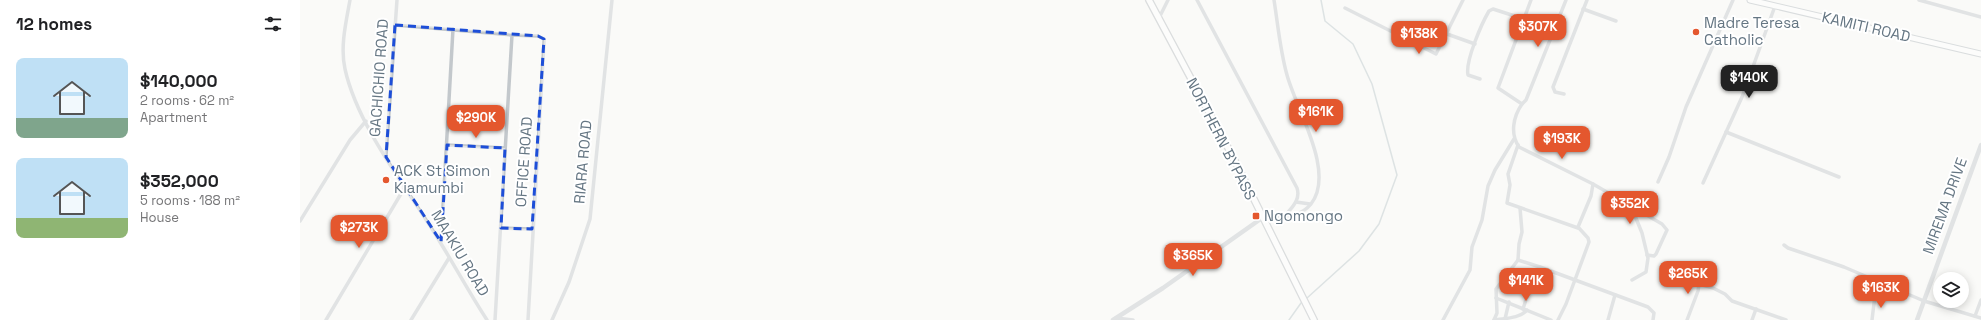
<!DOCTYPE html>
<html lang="en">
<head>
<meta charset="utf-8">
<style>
	body { margin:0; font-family:"Space Grotesk",sans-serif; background:#f6f6f6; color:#202124; height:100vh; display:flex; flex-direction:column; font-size:15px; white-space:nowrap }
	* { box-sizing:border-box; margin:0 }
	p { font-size:13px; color:#757577 }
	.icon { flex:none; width:22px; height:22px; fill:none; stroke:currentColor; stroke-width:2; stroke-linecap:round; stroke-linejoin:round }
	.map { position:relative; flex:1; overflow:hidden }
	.sheet { display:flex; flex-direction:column; background:#fff; width:300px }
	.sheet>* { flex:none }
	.controls { position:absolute; left:1633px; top:272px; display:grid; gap:8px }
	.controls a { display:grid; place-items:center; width:36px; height:36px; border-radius:50%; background:#fff; box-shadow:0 2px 10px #0003; font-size:20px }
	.price { position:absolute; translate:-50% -34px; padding:0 9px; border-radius:8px; background:#e4572e; color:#fff; font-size:13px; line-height:26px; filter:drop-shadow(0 1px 2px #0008) }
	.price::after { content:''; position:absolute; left:50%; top:24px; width:12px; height:9px; margin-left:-6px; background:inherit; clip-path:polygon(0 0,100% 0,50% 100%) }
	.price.selected { background:#222; color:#fff }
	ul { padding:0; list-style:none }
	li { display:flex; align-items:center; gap:12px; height:100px; padding:0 16px }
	li span { display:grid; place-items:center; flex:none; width:112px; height:80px; border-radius:8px; color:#555 }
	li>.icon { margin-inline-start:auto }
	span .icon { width:48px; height:48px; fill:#fffc; stroke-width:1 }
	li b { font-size:17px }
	h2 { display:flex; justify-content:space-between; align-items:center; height:48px; padding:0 16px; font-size:17px }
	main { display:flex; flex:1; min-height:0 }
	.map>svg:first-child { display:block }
</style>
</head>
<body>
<main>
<section class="sheet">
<h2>12 homes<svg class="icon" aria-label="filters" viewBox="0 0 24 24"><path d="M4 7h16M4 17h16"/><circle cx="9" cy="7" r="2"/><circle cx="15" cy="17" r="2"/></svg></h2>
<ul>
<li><span style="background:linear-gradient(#bfe0f5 75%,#7fa58c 0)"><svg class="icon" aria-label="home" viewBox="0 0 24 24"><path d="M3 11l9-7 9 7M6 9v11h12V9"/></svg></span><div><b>$140,000</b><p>2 rooms · 62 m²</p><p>Apartment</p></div></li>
<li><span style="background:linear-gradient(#bfe0f5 75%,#8fb573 0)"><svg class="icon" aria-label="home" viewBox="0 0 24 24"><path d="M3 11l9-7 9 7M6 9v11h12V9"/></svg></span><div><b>$352,000</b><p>5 rooms · 188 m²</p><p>House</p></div></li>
</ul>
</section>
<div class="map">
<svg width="1681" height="320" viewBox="0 0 1681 320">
	<rect width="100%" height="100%" fill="#fafaf8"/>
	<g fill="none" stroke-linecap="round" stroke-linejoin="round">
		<g stroke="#bbc7cb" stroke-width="1.5">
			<polyline points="1007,298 1059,251 1079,224 1097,175 1072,84 1053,44 1025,21 1021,0"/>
			<polyline points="989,320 1001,303"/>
		</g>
		<defs>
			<polyline id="secondary" points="1450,0 1681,54"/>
			<polyline id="primary" points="849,0 934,159 1014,320"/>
		</defs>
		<use href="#secondary" stroke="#b3babf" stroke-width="7"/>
		<use href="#primary" stroke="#b5babe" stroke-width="8"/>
		<g stroke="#c3c8cc" stroke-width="3.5">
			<path d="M 50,0 C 46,22 40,47 45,69 C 58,128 109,190 140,242 C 156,268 170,294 187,320"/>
			<path d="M 897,0 L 997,188 C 1001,200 991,208 985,216"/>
			<path d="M 1231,0 L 1198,88 L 1222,104 C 1213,117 1210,134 1219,147 L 1293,184 L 1291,196 L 1278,227 L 1288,238 L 1289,242 L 1266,304 L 1258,320"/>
			<polyline points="1619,0 1681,17"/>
			<polyline points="1045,8 1136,54 1163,0"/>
			<polyline points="1283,9 1316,21"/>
			<polyline points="859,18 868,0"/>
			<polyline points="95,25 212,35 195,320"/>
			<polyline points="1147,34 1175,44"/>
			<polyline points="212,35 238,36 244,39 244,42 228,320"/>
			<path d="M 1180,79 L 1168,75 C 1165,61 1182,23 1189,11 L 1193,9 L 1224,19"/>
			<polyline points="1264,94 1255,92 1253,87 1287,0"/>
			<polyline points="1222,104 1226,100 1266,0"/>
			<polyline points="1426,132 1539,177"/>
			<polyline points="147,145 205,148"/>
			<polyline points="1218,145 1208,174 1210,185 1207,203 1278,228"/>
			<polyline points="86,156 97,0"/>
			<polyline points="1358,182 1369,157 1386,107 1433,0"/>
			<polyline points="1403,183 1442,97 1475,6"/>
			<polyline points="1293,184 1331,206 1342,233 1348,258 1346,272 1332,280"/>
			<polyline points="996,202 1010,204"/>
			<polyline points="1331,206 1362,224 1367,230 1356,254 1354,256 1347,255"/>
			<path d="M 963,218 C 980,216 999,219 1011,204 C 1036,172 996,109 987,75 C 980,50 978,25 974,0"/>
			<polyline points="0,221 50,140 66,121"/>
			<polyline points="201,228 232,229"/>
			<polyline points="141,241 153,29"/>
			<polyline points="1484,245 1488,248 1544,267 1624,301 1681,318"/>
			<polyline points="1218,260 1240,267 1348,307 1354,313 1353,320"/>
			<polyline points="1196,298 1251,320"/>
			<polyline points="1648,308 1651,301"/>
			<polyline points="1223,309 1230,287 1229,282 1236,277 1240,267"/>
			<polyline points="1675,316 1681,300"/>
			<polyline points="816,318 833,320"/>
			<polyline points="1205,319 1209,302"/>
			<polyline points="26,320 105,187"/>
			<polyline points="111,320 149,258"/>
			<polyline points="252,320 269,282 290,219 312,0"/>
			<polyline points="1143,320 1170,270 1172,247 1182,220 1188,186 1195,170 1214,139"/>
			<polyline points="1194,320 1197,313 1196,289 1218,260 1219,244 1222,232 1220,208"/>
			<path d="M 1194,320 C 1205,318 1219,319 1227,310"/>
			<polyline points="1308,320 1315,295"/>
			<polyline points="1387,320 1398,291 1399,284 1413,288 1425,294 1432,301 1486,320"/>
			<polyline points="1452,320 1456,309"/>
			<polyline points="1572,320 1575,295"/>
		</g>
		<g stroke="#c3c8cc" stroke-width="4.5">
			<polyline points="813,320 863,288 962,218"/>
			<polyline points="1617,320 1681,145"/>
		</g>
		<use href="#secondary" stroke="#fff" stroke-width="5"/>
		<use href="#primary" stroke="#fff" stroke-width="5.5"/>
	</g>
	<path d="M0 0H1681V320H0ZM 95,25 L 238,36 L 244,39 L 232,229 L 201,228 L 205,148 L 147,145 L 141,242 L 86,157 Z" fill="#fafaf8" fill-opacity=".55" fill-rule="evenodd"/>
	<path fill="none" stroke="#1d4ed8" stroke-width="3" stroke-dasharray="8 5" stroke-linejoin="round" d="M 95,25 L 238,36 L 244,39 L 232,229 L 201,228 L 205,148 L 147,145 L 141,242 L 86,157 Z"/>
	<g fill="#e4572e" stroke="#fff" stroke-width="1.5">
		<circle cx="1396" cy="32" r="4"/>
		<circle cx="86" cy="180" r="4"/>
		<rect x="952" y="212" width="8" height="8" rx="2"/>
	</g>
	<g text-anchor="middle" stroke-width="4" stroke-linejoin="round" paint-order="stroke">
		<g font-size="15" fill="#657683" stroke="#fff" text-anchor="start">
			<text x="1404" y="28">Madre Teresa<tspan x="1404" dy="17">Catholic</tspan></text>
			<text x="94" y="176">ACK St Simon<tspan x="94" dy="17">Kiamumbi</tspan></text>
			<text x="964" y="221">Ngomongo</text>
		</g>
		<g font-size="15" fill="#657683" stroke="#fff">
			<text transform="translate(1566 27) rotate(13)" y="5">KAMITI ROAD</text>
			<text transform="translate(79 78) rotate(-86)" y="5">GACHICHIO ROAD</text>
			<text transform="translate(921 139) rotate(63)" y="5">NORTHERN BYPASS</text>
			<text transform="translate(224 162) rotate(-86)" y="5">OFFICE ROAD</text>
			<text transform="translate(283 162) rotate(-85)" y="5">RIARA ROAD</text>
			<text transform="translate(1645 206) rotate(-70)" y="5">MIREMA DRIVE</text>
			<text transform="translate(160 253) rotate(59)" y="5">MAAKIU ROAD</text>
		</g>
	</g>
</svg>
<div class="controls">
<a><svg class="icon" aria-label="layers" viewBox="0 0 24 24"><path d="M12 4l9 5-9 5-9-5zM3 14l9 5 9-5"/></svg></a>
</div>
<b class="price" style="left:1238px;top:48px">$307K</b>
<b class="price" style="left:1119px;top:55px">$138K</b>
<b class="price selected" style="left:1449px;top:99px">$140K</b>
<b class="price" style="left:1016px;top:133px">$161K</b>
<b class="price" style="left:176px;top:139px">$290K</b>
<b class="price" style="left:1262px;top:160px">$193K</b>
<b class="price" style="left:1330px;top:225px">$352K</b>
<b class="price" style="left:59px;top:249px">$273K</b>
<b class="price" style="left:893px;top:277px">$365K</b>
<b class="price" style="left:1388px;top:295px">$265K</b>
<b class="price" style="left:1226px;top:302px">$141K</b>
<b class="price" style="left:1581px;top:309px">$163K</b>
</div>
</main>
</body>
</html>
